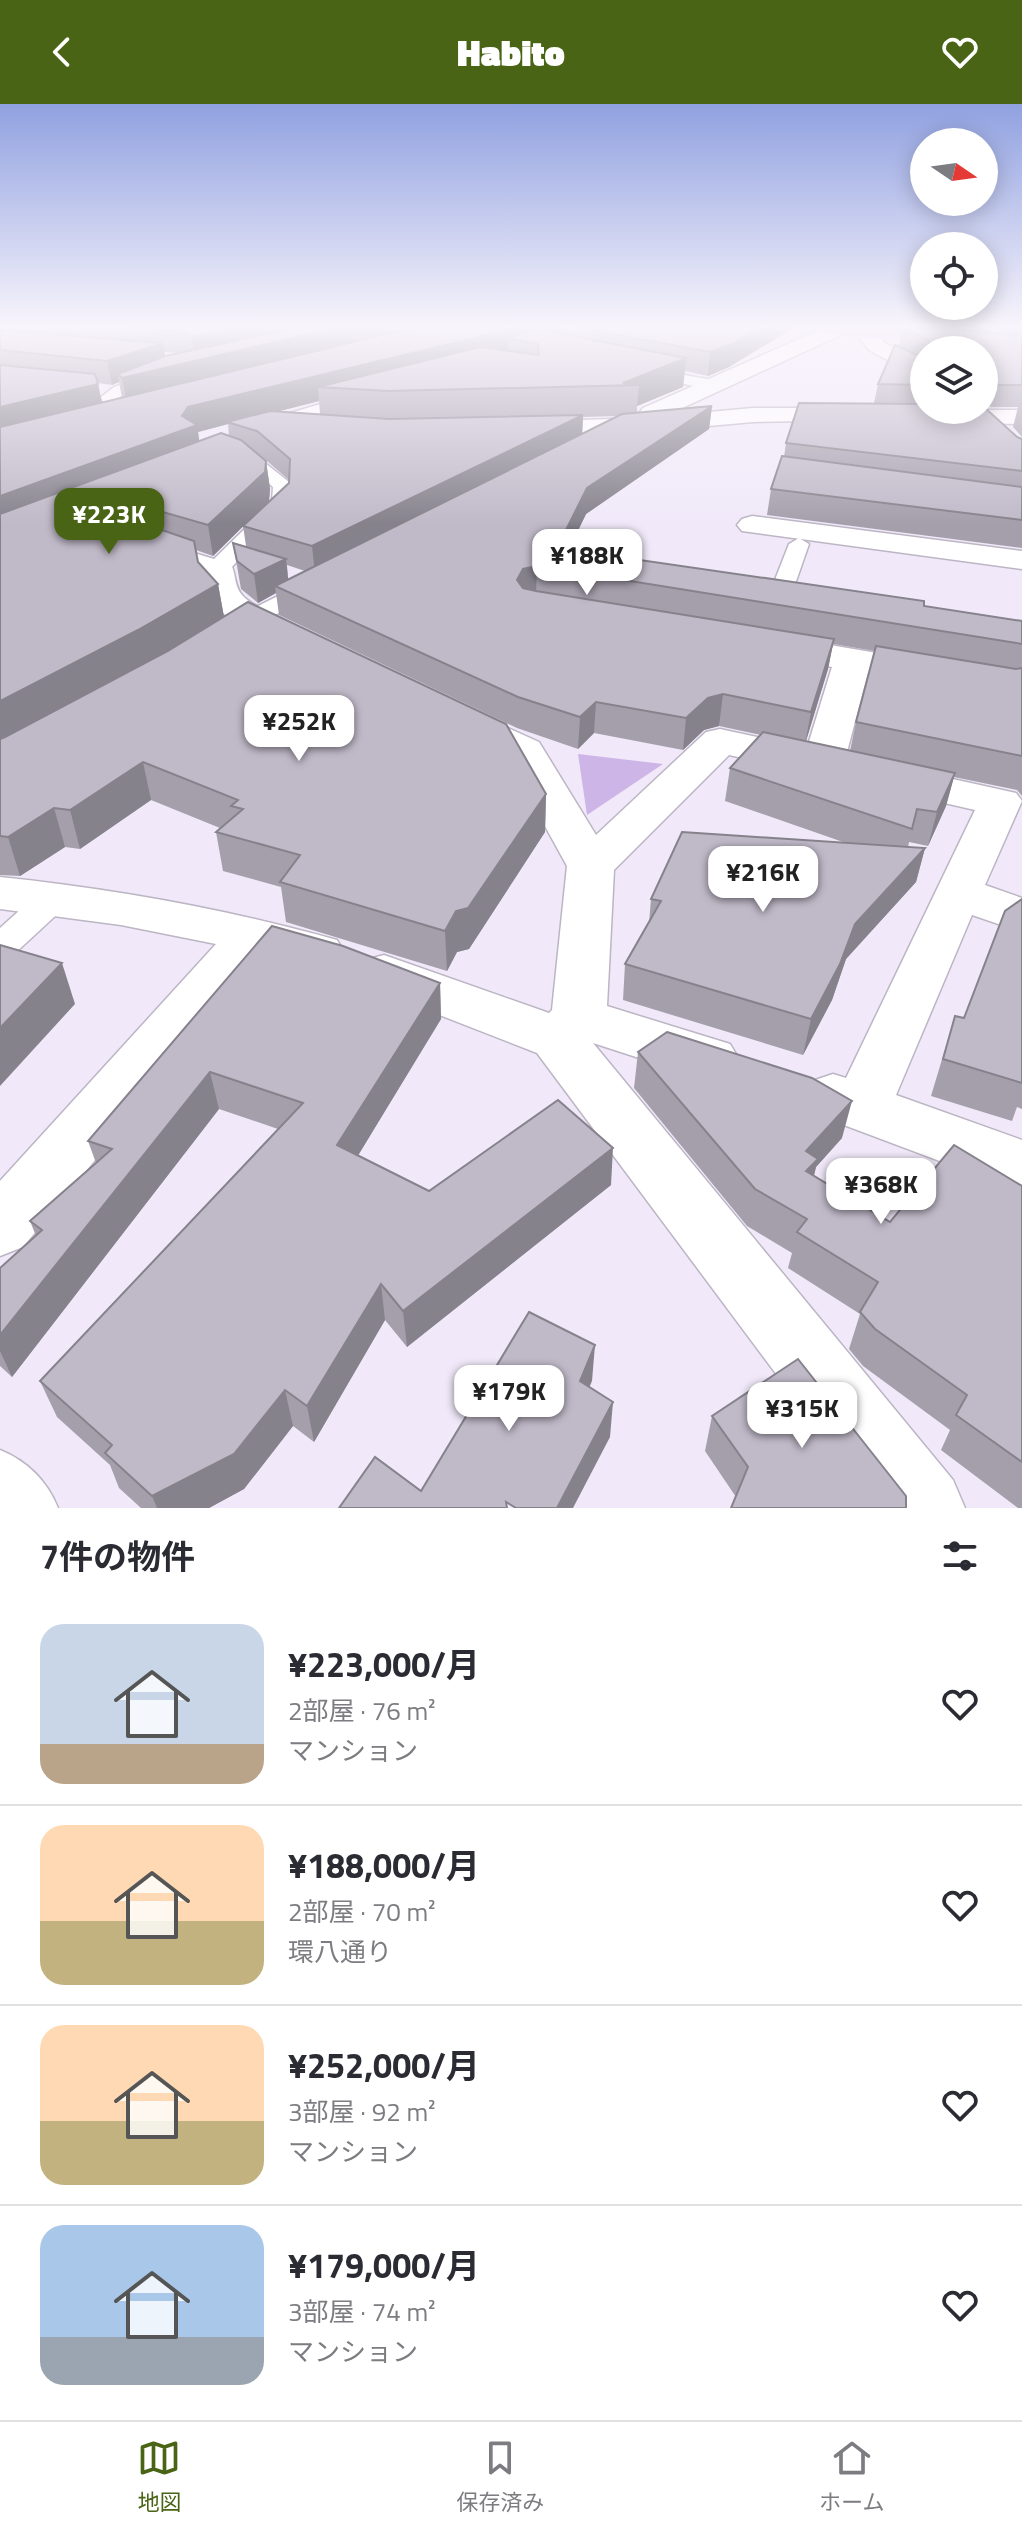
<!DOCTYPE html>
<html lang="ja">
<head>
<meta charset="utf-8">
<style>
	body { margin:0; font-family:"Titillium Web","Noto Sans JP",sans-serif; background:#f2f2f3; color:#2b2b33; height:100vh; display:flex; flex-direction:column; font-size:30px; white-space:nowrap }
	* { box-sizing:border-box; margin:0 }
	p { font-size:26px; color:#7c7c81 }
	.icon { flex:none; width:44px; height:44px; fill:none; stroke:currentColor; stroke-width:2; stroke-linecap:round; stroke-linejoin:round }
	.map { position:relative; height:1404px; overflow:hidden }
	.panel { display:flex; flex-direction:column; background:#fff; flex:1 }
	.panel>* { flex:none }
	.needle { width:52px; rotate:103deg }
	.controls { position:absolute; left:910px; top:24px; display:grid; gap:16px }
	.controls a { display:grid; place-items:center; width:88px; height:88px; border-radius:50%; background:#fff; box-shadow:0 4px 20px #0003; font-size:40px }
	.price { position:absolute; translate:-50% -68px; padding:0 18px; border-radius:16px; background:#fff; color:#222; font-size:26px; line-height:52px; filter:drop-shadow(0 2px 4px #0008) }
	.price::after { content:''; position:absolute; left:50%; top:48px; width:24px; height:18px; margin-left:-12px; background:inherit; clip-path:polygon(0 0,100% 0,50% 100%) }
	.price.on { background:#496415; color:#fff }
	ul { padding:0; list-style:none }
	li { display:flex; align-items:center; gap:24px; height:200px; padding:0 40px }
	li+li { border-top:2px solid #e1e1e2 }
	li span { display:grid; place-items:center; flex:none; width:224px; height:160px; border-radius:24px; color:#555 }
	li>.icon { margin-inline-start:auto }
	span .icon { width:96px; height:96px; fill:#fffc; stroke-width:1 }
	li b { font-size:34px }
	h2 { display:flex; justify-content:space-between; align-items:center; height:96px; padding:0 40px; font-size:34px }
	header { display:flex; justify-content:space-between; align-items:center; height:104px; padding:0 40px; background:#496415; color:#fff; font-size:36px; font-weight:800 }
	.tabs { display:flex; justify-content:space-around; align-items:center; height:112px; border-top:2px solid #e1e1e2; background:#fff; font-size:22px; color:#7c7c81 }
	.tabs a { display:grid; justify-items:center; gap:4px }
	.tabs .on { color:#496415 }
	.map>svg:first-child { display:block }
</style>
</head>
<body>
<header><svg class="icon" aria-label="back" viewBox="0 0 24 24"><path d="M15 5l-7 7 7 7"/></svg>Habito<svg class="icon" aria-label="heart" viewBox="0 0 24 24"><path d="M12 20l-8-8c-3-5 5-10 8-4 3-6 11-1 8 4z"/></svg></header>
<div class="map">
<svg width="1022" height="1404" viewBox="0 0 1022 1404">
	<rect width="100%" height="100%" fill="#f1e9f9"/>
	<polygon fill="#cdb5e7" points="578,650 663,660 587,711"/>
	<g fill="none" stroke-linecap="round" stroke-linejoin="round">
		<defs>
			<g id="service">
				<polygon points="645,264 713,276 721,281 713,286 640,271 638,268"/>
				<path d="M 157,268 L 164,272 L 162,275 L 117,294 L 131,306 L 131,312 C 118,316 105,305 101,293 L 114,283 Z"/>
				<polygon points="358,289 366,294 364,297 272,325 264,320 266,316"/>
				<path d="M 232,345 L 265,359 L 289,378 L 292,400 L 289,404 L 226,469 L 210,469 L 154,449 L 151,445 L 154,441 L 161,439 L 214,455 L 272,398 L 273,383 C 259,370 244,361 226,354 L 223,350 L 226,346 Z"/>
				<polygon points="799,434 809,440 793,486 812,489 815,494 812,499 804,501 772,496 769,491 789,440"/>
				<polygon points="314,474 325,481 322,486 260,519 244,519 240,514 244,509"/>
				<polygon points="54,783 66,786 71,794 66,802 12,852 0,856 0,824 42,786"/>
				<path d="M 0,1346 C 27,1357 47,1377 58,1404 L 0,1404 Z"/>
			</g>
			<g id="minor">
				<polygon points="826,223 848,225 845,229 665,312 753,304 856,304 864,306 868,311 864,316 753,318 620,330 521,332 512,330 509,325 512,320 521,318 642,314 639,309 643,304"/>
				<polygon points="857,223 871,223 883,238 924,260 924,276 869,246 854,227"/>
				<polygon points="924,306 1022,306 1022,320 932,318 924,316 920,311"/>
				<polygon points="752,412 1022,447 1022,465 742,427 737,421 742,415"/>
				<path d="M 218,454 L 229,457 C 237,468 233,482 243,492 C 261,510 294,514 308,534 L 302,541 C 298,543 294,545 290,545 C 260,544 183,492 207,457 Z"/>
				<polygon points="770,531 931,558 944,561 950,569 944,577 931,580 868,569 844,659 838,668 823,672 729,651 614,766 607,902 730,940 739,955 730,970 710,977 593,939 953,1376 965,1404 876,1404 537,949 365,882 358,869 365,856 384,851 549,909 552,906 567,762 508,655 453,628 447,620 453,612 467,608 481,612 539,638 596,731 706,628 720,625 807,644 832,563 757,550 752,542 757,534"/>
				<polygon points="894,662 1016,689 1022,697 985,781 1022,794 1022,828 972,811 896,991 1022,1036 1022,1088 812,1009 804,993 812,977 833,970 846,974 975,706 879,684 873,675 879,666"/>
				<path d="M 0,773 C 115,785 227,805 337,836 L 345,849 L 337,862 L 319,867 L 264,852 L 23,1143 L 0,1152 L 0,1077 L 216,840 L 121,821 L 0,805 Z"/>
			</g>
			<polygon id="primary" points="814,223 885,223 1022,237 1022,249 824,229"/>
		</defs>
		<use href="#service" stroke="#bcb5c4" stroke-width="3"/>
		<use href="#minor" stroke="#bcb5c4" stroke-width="3"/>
		<use href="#primary" stroke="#cfcfd0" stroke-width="3"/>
		<use href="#service" fill="#fff" fill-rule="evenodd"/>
		<use href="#minor" fill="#fff" fill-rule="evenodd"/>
		<use href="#primary" fill="#dfcaf3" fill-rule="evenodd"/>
	</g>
	<g fill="#a59fac" fill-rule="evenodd">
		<path d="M 0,223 L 795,223 L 729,263 L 708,272 L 685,267 L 683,283 L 637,302 L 637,309 L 712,302 L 709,325 L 586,410 L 569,446 L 924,502 L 1022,517 L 1022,692 L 1017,686 L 954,673 L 946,702 L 928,742 L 909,738 L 908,743 L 925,744 L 916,778 L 846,855 L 832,896 L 803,951 L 623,896 L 625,860 L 649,819 L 651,795 L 843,738 L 725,697 L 730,664 L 761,631 L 719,622 L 704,626 L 683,646 L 594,629 L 578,645 L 517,624 L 279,511 L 276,489 L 258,499 L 241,485 L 233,439 L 246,442 L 243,422 L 213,452 L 196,446 L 198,458 L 218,480 L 224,513 L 546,690 L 545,728 L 469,845 L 457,848 L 447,867 L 286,818 L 281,783 L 223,767 L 216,728 L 220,724 L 151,696 L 80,745 L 65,743 L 20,772 L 0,771 ZM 164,248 L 179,249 L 165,252 ZM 119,278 L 122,294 L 102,299 L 98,279 L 112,281 ZM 319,297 L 320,310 L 276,308 ZM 619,312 L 582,330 L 583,313 ZM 228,320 L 229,332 L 199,337 L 198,328 ZM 258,350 L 260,351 L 289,376 L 289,379 L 252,414 L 269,397 L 270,385 L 266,357 ZM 287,461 L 305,467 L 288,475 ZM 833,540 L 875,547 L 856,618 L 850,647 L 806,637 L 828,565 Z"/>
		<polygon points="903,223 1022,223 1022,333 1013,323 1018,303 991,303 984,298 984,246 924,246 924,306 1022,335 1022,444 767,411 771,385 784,353 786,339 874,299 878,280 899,243"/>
		<polygon points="1022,795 1022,1005 1017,1003 1012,1017 931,992 955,912 964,914"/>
		<polygon points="272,822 440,879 441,915 358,1051 429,1087 611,1081 407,1243 385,1216 314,1338 293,1322 244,1385 209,1404 141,1404 119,1384 110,1361 57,1313 40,1277 278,1025 219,1005 12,1273 0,1262 0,1164 36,1132 30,1117 96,1059 88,1037"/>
		<polygon points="638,948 842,1034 816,1063 814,1071 890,1118 1022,1082 1022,1404 1018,1404 941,1346 950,1326 863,1262 849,1245 860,1210 788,1164 792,1149 747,1122 634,984"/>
		<polygon points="712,1312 906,1404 736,1393 705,1347"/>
	</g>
	<g fill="#86828c">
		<polygon points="233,223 304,223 195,255 192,233"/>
		<polygon points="340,223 432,223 127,299 122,274 118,270 119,278 112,281 107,257 163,239 167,262"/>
		<polygon points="510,223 563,223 562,228 531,239 508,234 508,246 318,283 319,297 232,319 227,318 228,320 198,328 201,348 0,424 0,392 182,312 188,303"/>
		<polygon points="760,223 795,223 729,263 708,272 710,248"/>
		<polygon points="686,254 683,283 637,302 639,281 623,279"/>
		<polygon points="989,276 984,297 984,290 986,281"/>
		<polygon points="98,280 103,305 0,331 0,303"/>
		<polygon points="712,302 709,325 586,410 559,465 557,444 587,384"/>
		<polygon points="583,311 582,334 315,470 312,442"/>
		<polygon points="266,357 270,385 269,397 213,452 208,421"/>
		<polygon points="156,406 162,436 148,444 142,414"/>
		<polygon points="286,455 289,483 275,482 276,489 258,499 254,470"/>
		<polygon points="537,462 536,490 517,505 517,476 523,465"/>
		<polygon points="218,480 224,513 146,560 0,639 0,597"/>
		<polygon points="834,535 828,565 805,640 811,608"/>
		<polygon points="723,590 719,622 704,626 683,646 686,614 708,594"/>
		<polygon points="596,598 594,629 578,645 580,613"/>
		<polygon points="143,658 151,696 80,745 70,706"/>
		<polygon points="955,669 946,702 928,742 937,708"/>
		<polygon points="546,690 545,728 469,845 457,848 447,867 445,827 456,807"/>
		<polygon points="54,704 65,743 20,772 8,733"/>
		<polygon points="925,744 916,778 846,855 832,896 803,951 811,915 855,820"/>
		<polygon points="62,859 75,900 0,982 0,924"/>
		<polygon points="440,879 441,915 342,1078 337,1041"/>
		<polygon points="210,968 219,1005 12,1273 0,1247 0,1231"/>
		<polygon points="852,997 842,1034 816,1063 809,1092 798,1104 806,1047"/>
		<polygon points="613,1044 611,1081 407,1243 403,1207"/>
		<polygon points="381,1180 385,1216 314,1338 307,1302"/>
		<polygon points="595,1241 592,1277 577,1313 580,1277"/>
		<polygon points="285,1286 293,1322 244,1385 209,1404 157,1404 152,1392"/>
		<polygon points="613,1298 610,1333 573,1404 557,1404"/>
	</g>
	<g fill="#c0b9c8" stroke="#86828c" stroke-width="2">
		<polygon points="128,223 233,223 192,233 184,228"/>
		<polygon points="293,223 340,223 122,274 118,270 165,252 282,227"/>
		<polygon points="416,223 510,223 475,234 188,303 182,312 197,321 0,392 0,323"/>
		<polygon points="575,223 760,223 732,240 710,248"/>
		<polygon points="903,223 934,223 1022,232 1022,281 996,281 989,276 986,281 984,281 984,246 930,246 929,237"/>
		<polygon points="537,225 686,254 623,279 639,281 389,287 318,283 480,243 539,251 538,240 508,234"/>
		<polygon points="0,226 163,239 107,257 0,246"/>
		<polygon points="895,241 924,254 924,281 878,280"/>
		<polygon points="0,261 95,270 98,280 0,303"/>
		<polygon points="799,299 924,300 924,306 984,306 984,303 1017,333 1022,335 1022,367 786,339"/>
		<polygon points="712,302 587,384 557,444 924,497 924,502 1022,517 1022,540 537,462 523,465 517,476 523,484 536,487 834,535 811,608 723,590 708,594 686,614 596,598 580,613 518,593 275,482 622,310"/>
		<polygon points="270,307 389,315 583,311 312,442 243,422 289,379 290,355 257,327 227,318"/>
		<polygon points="221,329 241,336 266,357 265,368 208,421 156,406 142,414 147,421 194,437 198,458 218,480 138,526 0,597 0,410"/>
		<polygon points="782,352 1022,383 1022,416 771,385"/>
		<polygon points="233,439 286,455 254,470 237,457"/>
		<polygon points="248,498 506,620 546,690 468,804 456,807 445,827 280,778 300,751 216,728 243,705 231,702 238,696 143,658 70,706 54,704 8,733 0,732 0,635 5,633 168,547"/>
		<polygon points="876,542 1016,565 1022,564 1022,652 856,618"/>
		<polygon points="763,628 955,669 937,708 917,705 912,725 730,664"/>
		<polygon points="682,728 925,744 855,820 840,860 811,915 625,860 661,797 651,795"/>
		<polygon points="1022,795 1022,979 943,955 955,912 964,914 1005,807"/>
		<polygon points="272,822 343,842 440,879 337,1041 429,1087 558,996 613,1044 403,1207 381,1180 307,1302 285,1286 234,1350 152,1392 105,1349 112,1341 40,1277 303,999 210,968 0,1231 0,1164 42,1126 30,1117 112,1045 88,1037"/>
		<polygon points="0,841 62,859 0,924"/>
		<polygon points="667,928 812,974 852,997 806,1047 818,1055 806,1067 890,1118 954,1041 1022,1082 1022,1358 956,1311 967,1291 875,1225 860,1208 878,1178 797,1128 807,1115 755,1085 638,948"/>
		<polygon points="529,1208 595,1241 580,1277 613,1298 557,1404 516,1404 506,1398 507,1404 339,1404 375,1353 421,1387"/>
		<polygon points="798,1255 906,1392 906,1404 731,1404 748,1363 712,1312"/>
	</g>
	<linearGradient id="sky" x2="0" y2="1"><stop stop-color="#90a1e0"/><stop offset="0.53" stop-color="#f9f5fc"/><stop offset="1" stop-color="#f9f5fc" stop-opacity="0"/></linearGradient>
	<rect width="1022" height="420" fill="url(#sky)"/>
</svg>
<div class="controls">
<a><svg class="needle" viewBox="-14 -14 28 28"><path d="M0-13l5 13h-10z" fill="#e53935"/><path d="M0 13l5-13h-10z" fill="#7c7c81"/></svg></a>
<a><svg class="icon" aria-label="locate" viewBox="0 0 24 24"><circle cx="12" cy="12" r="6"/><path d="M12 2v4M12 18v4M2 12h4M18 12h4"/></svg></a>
<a><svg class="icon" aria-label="layers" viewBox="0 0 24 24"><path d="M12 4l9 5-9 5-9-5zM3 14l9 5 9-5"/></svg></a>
</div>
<b class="price on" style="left:109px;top:452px">¥223K</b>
<b class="price" style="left:587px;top:493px">¥188K</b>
<b class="price" style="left:299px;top:659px">¥252K</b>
<b class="price" style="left:763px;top:810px">¥216K</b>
<b class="price" style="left:881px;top:1122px">¥368K</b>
<b class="price" style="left:509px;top:1329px">¥179K</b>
<b class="price" style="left:802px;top:1346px">¥315K</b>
</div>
<section class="panel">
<h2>7件の物件<svg class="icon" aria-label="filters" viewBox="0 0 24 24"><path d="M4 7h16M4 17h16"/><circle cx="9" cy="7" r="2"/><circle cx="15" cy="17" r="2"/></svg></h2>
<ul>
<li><span style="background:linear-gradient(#c9d6e8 75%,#b9a48a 0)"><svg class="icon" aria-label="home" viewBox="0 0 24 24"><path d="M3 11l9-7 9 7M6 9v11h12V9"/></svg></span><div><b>¥223,000/月</b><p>2部屋 · 76 m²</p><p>マンション</p></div><svg class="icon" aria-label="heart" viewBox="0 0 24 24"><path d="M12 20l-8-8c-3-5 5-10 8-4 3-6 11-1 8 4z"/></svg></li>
<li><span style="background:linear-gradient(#ffd9b3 60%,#c2b280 0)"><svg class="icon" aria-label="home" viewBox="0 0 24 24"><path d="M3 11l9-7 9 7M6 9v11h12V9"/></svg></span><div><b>¥188,000/月</b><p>2部屋 · 70 m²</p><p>環八通り</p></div><svg class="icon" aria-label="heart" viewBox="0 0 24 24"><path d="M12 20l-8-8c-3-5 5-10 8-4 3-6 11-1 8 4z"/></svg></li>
<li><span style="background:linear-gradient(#ffd9b3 60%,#c2b280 0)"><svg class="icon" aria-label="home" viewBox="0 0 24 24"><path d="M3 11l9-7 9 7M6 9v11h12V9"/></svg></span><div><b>¥252,000/月</b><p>3部屋 · 92 m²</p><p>マンション</p></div><svg class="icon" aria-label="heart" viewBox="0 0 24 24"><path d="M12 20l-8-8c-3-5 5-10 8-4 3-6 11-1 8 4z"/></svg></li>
<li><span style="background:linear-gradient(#a9c7e8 70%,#9aa5b1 0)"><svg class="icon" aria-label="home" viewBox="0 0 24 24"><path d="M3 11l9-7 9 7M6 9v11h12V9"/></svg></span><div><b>¥179,000/月</b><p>3部屋 · 74 m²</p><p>マンション</p></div><svg class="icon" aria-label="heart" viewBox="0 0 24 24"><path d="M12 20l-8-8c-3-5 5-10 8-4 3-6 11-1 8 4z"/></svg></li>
</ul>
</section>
<nav class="tabs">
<a class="on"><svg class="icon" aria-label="map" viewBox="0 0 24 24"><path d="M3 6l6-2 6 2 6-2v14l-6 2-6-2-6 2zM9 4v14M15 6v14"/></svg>地図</a>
<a><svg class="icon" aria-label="saved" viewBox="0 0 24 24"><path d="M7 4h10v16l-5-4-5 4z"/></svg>保存済み</a>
<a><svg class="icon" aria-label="home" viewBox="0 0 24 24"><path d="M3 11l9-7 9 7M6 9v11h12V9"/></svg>ホーム</a>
</nav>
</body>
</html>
